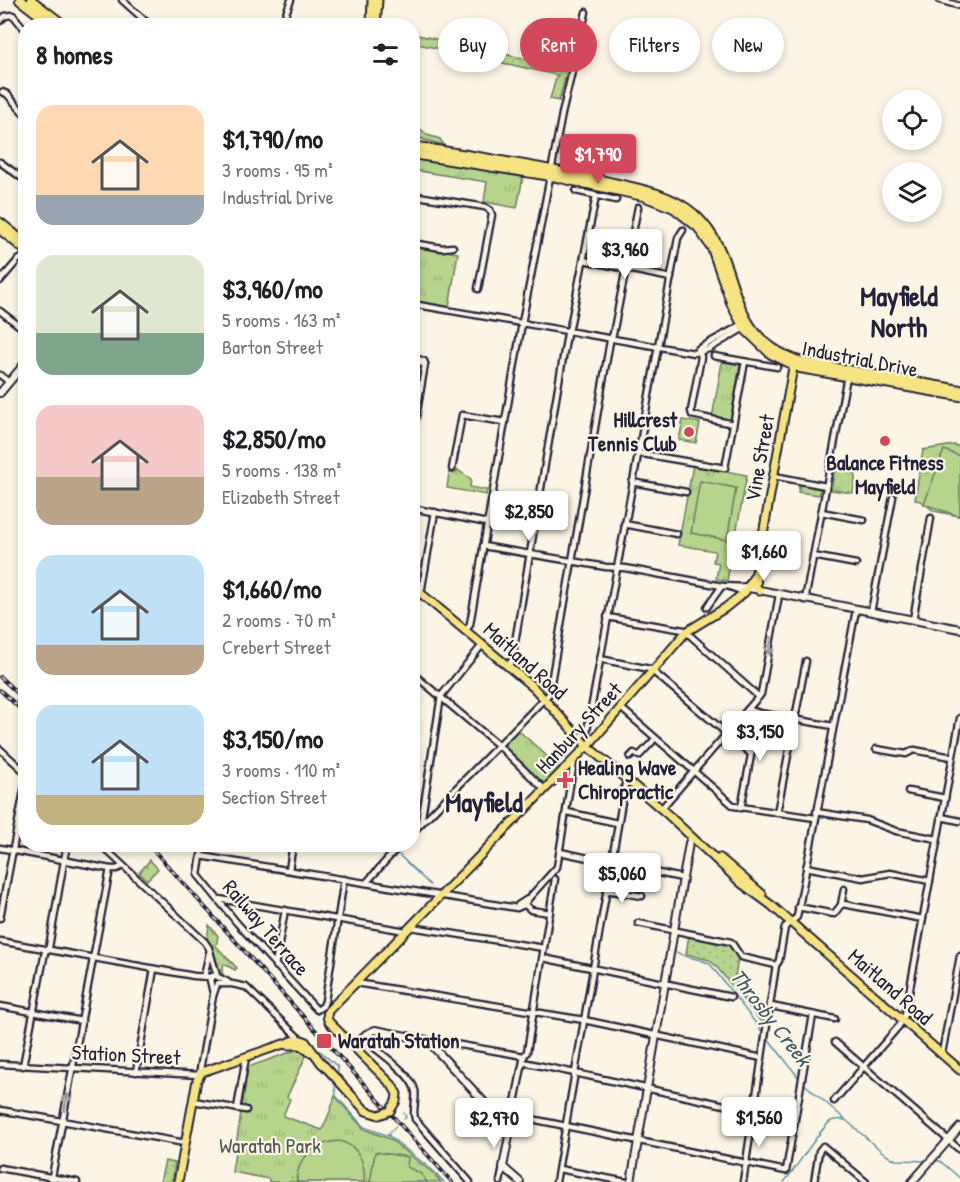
<!DOCTYPE html>
<html lang="en">
<head>
<meta charset="utf-8">
<style>
	body { margin:0; font-family:"Patrick Hand",sans-serif; background:#f6f6f6; color:#202124; height:100vh; display:flex; flex-direction:column; font-size:22px; white-space:nowrap }
	* { box-sizing:border-box; margin:0 }
	p { font-size:20px; color:#757577 }
	.icon { flex:none; width:33px; height:33px; fill:none; stroke:currentColor; stroke-width:2; stroke-linecap:round; stroke-linejoin:round }
	.map { position:relative; flex:1; overflow:hidden }
	.side { position:absolute; left:18px; top:18px; width:402px; height:834px; display:flex; flex-direction:column; background:#fff; border-radius:24px; box-shadow:0 3px 9px #0003 }
	.side>* { flex:none }
	.hud { position:absolute; left:438px; top:18px; width:432px; height:54px; display:flex; gap:12px }
	.buttons { position:absolute; left:882px; top:90px; display:grid; gap:12px }
	.buttons a { display:grid; place-items:center; width:60px; height:60px; border-radius:50%; background:#fff; box-shadow:0 3px 9px #0003; font-size:30px }
	.price { position:absolute; translate:-50% -51px; padding:0 14px; border-radius:6px; background:#fff; color:#222; font-size:20px; line-height:39px; filter:drop-shadow(0 2px 3px #0008) }
	.price::after { content:''; position:absolute; left:50%; top:36px; width:18px; height:14px; margin-left:-9px; background:inherit; clip-path:polygon(0 0,100% 0,50% 100%) }
	.price.selected { background:#d1495b; color:#fff }
	ul { padding:0; list-style:none }
	li { display:flex; align-items:center; gap:18px; height:150px; padding:0 18px }
	li span { display:grid; place-items:center; flex:none; width:168px; height:120px; border-radius:18px; color:#555 }
	li>.icon { margin-inline-start:auto }
	span .icon { width:72px; height:72px; fill:#fffc; stroke-width:1 }
	li b { font-size:26px }
	h2 { display:flex; justify-content:space-between; align-items:center; height:72px; padding:0 18px; font-size:26px }
	.tag { padding:0 21px; border-radius:27px; background:#fff; box-shadow:0 3px 9px #0003; font-size:21px; line-height:54px }
	.tag.selected { background:#d1495b; color:#fff }
	.map>svg:first-child { display:block }
</style>
</head>
<body>
<div class="map">
<svg width="960" height="1182" viewBox="0 0 960 1182">
	<defs>
		<pattern id="grass-dots" width="8" height="8" patternUnits="userSpaceOnUse" patternTransform="scale(1.5)"><rect width="8" height="8" fill="#b6d48c"/><path d="M2 2h.1M6 6h.1" fill="none" stroke="#9cb67a" stroke-width="1.8" stroke-linecap="round"/></pattern>
		<pattern id="forest-crowns" width="20" height="18" patternUnits="userSpaceOnUse" patternTransform="scale(1.5)"><rect width="20" height="18" fill="#b6d48c"/><path d="M2 6a3 3 0 1 1 6 0M12 15a3 3 0 1 1 6 0" fill="none" stroke="#9cb67a"/></pattern>
		<pattern id="park-tufts" width="24" height="20" patternUnits="userSpaceOnUse" patternTransform="scale(1.5)"><rect width="24" height="20" fill="#b6d48c"/><path d="M3 7l-1-3M5 7V3M7 7l1-3M15 17l-1-3M17 17v-4M19 17l1-3" fill="none" stroke="#9cb67a"/></pattern>
	</defs>
	<rect width="100%" height="100%" fill="#fcf5e5"/>
	<filter id="ink" filterUnits="userSpaceOnUse"><feTurbulence type="fractalNoise" baseFrequency=".0167" numOctaves="2"/><feDisplacementMap in="SourceGraphic" scale="12" xChannelSelector="R" yChannelSelector="G"/><feConvolveMatrix kernelMatrix="1 2 1 2 8 2 1 2 1" color-interpolation-filters="sRGB"/></filter>
	<g filter="url(#ink)">
		<g fill="url(#grass-dots)" stroke="#6c7b64" stroke-width="1.5">
			<polygon points="800,483 821,486 819,495 798,492"/>
			<polygon points="150,860 158,869 147,880 139,873"/>
			<polygon points="209,925 218,936 216,946 237,968 235,970 224,964 222,971 224,979 217,973 213,949 207,940"/>
			<polygon points="689,935 733,946 738,959 735,977 745,999 767,1007 764,1026 716,966 709,960 686,954"/>
			<polygon points="165,1161 175,1163 172,1182 160,1182"/>
		</g>
		<g fill="url(#forest-crowns)" stroke="#6c7b64" stroke-width="1.5">
			<polygon points="413,34 563,67 567,71 559,101 550,99 557,75 413,43"/>
			<polygon points="412,121 427,135 440,139 444,145 424,140 413,133"/>
		</g>
		<g fill="url(#park-tufts)" stroke="#6c7b64" stroke-width="1.5">
			<polygon points="412,158 523,177 517,208 484,202 487,182 413,170"/>
			<polygon points="412,245 458,253 449,307 413,301"/>
			<polygon points="722,362 740,365 731,418 729,420 712,418"/>
			<polygon points="954,445 960,447 960,516 934,511 921,501 915,500 923,450"/>
			<polygon points="693,465 747,475 727,581 716,579 719,563 713,562 715,551 678,545"/>
			<polygon points="835,469 856,473 853,493 831,490"/>
			<polygon points="458,470 471,479 470,487 487,490 486,495 447,488 449,473 455,473"/>
			<polygon points="518,730 560,768 546,783 543,783 504,746"/>
			<polygon points="296,1050 301,1051 306,1056 287,1097 290,1099 283,1116 322,1130 331,1109 335,1096 364,1129 390,1139 434,1174 441,1182 269,1182 269,1179 232,1172 248,1067"/>
		</g>
		<g fill="#b6d48c" stroke="#6c7b64" stroke-width="1.5">
			<polygon points="683,420 700,423 696,443 679,440"/>
			<polygon points="944,450 960,456 960,511 958,516 924,504"/>
			<polygon points="700,481 736,488 727,540 691,533"/>
			<path d="M 339,1141 C 359,1145 366,1164 364,1182 L 297,1182 C 296,1158 316,1142 339,1141 Z"/>
			<polygon points="375,1152 408,1157 407,1167 420,1173 427,1182 370,1182"/>
		</g>
		<g fill="none" stroke-linecap="round" stroke-linejoin="round">
			<g stroke="#5f8fa0" stroke-width="1.5">
				<polyline points="388,844 391,847"/>
				<polyline points="399,855 430,885"/>
				<path d="M 674,950 C 683,959 699,957 710,964 L 764,1034"/>
				<polyline points="767,1037 799,1078"/>
				<polyline points="320,1051 338,1067 338,1072"/>
				<polyline points="802,1082 886,1155 896,1160 928,1161"/>
				<polyline points="335,1087 336,1096 364,1127 389,1136 431,1169 444,1182"/>
				<polyline points="404,1119 406,1117 404,1113"/>
				<polyline points="389,1136 389,1133 396,1126"/>
				<polyline points="933,1161 940,1161 960,1178"/>
				<path d="M 784,1182 C 796,1169 821,1127 831,1121 C 836,1119 840,1119 845,1120"/>
			</g>
			<defs>
				<g id="street">
					<polyline points="122,0 151,26"/>
					<polyline points="939,0 960,6"/>
					<polyline points="0,21 5,16 13,15 26,31"/>
					<polyline points="281,26 291,0"/>
					<polyline points="2,92 7,94 26,116"/>
					<polyline points="0,162 26,181"/>
					<polyline points="576,191 616,200"/>
					<polyline points="412,195 485,207 490,210 492,215 478,289"/>
					<polyline points="412,243 442,248 453,247"/>
					<polyline points="583,260 671,278"/>
					<polyline points="0,281 18,260 26,256"/>
					<polyline points="412,304 694,353 709,349 744,328"/>
					<polyline points="0,311 26,331"/>
					<polyline points="698,349 743,324"/>
					<polyline points="699,349 701,357 691,411 692,415 733,424"/>
					<polyline points="714,356 777,367"/>
					<polyline points="412,357 424,361 425,364"/>
					<polyline points="412,362 425,364"/>
					<polyline points="0,375 9,382"/>
					<polyline points="412,441 425,364"/>
					<polyline points="637,453 725,468 745,362"/>
					<polyline points="452,469 462,415 504,422"/>
					<polyline points="774,476 826,486"/>
					<polyline points="632,482 686,492"/>
					<polyline points="412,508 487,523"/>
					<polyline points="821,512 864,520"/>
					<polyline points="624,524 677,534"/>
					<polyline points="483,546 606,567 625,568 722,586 744,587"/>
					<polyline points="813,556 856,564"/>
					<polyline points="730,587 741,591"/>
					<polyline points="421,593 435,512"/>
					<polyline points="805,600 847,376"/>
					<polyline points="707,607 722,586"/>
					<polyline points="871,612 893,497"/>
					<polyline points="607,617 684,630 759,697"/>
					<polyline points="913,620 931,518"/>
					<polyline points="466,631 470,624 522,323 562,114 586,12"/>
					<polyline points="600,659 650,669 750,753"/>
					<polyline points="508,666 512,660 567,334 570,327 596,196"/>
					<polyline points="412,673 498,745 544,789"/>
					<polyline points="621,708 734,806 815,818"/>
					<polyline points="748,709 759,713 833,726"/>
					<polyline points="579,738 587,731 678,238 683,230"/>
					<polyline points="0,749 26,773"/>
					<polyline points="876,749 906,754 914,750 952,757"/>
					<polyline points="630,757 634,753 639,756 653,741"/>
					<polyline points="908,791 945,798"/>
					<polyline points="741,808 759,713"/>
					<polyline points="661,809 761,694 779,595"/>
					<polyline points="567,812 617,823"/>
					<polyline points="816,812 867,820 896,831 937,839"/>
					<polyline points="777,813 806,661"/>
					<polyline points="941,817 960,821"/>
					<polyline points="421,823 441,696 483,644"/>
					<polyline points="412,833 549,694 610,341 613,334 638,207"/>
					<polyline points="100,844 205,942 209,948 217,976"/>
					<polyline points="203,844 198,875 237,923 317,1010 323,1006 325,1001 344,879"/>
					<polyline points="0,848 110,869 117,869 123,866"/>
					<polyline points="560,852 682,878"/>
					<polyline points="201,856 517,908 524,905 529,898"/>
					<polyline points="806,867 863,878 890,873 930,881"/>
					<polyline points="289,870 293,844"/>
					<polyline points="366,883 401,844"/>
					<polyline points="606,890 642,896"/>
					<polyline points="219,899 406,931"/>
					<polyline points="524,904 531,910 550,913"/>
					<polyline points="518,905 529,898 557,867 574,761"/>
					<polyline points="841,905 843,904 923,919"/>
					<polyline points="798,907 834,914 841,905 844,889"/>
					<polyline points="0,918 26,780"/>
					<polyline points="638,923 731,942 741,957 776,965"/>
					<polyline points="411,927 544,948"/>
					<polyline points="0,941 194,976 211,977"/>
					<polyline points="543,958 731,997"/>
					<polyline points="275,966 285,910"/>
					<polyline points="204,977 209,953"/>
					<polyline points="356,983 584,1020 762,1058"/>
					<polyline points="217,984 232,984 246,987 300,1039"/>
					<polyline points="213,993 210,980 212,976 216,976 228,982"/>
					<polyline points="0,1006 82,1021"/>
					<polyline points="771,1006 835,1019"/>
					<polyline points="835,1042 960,1150"/>
					<path d="M 371,1045 C 383,1055 411,1074 415,1090 C 417,1100 412,1109 415,1119 L 470,1182"/>
					<polyline points="434,1046 443,1042 524,1056"/>
					<polyline points="940,1053 943,1048 960,956"/>
					<polyline points="523,1062 753,1111"/>
					<polyline points="0,1064 199,1075 213,996 217,984"/>
					<polyline points="23,1066 45,952 49,947 67,844"/>
					<polyline points="136,1072 154,969"/>
					<polyline points="193,1101 246,1110"/>
					<polyline points="834,1101 899,1026 905,1015 960,718"/>
					<polyline points="237,1109 246,1057"/>
					<polyline points="0,1110 185,1143"/>
					<polyline points="512,1115 786,1171 813,1015"/>
					<polyline points="512,1118 524,1056 527,1052 555,879"/>
					<polyline points="0,1168 77,1182"/>
					<polyline points="559,1169 626,1182"/>
					<polyline points="51,1182 110,869"/>
					<polyline points="500,1182 503,1167"/>
					<polyline points="556,1182 626,779"/>
					<polyline points="743,1182 776,965 779,961 785,927 797,917 856,610"/>
					<polyline points="814,1182 819,1151 823,1146 866,1182"/>
				</g>
				<g id="secondary">
					<polyline points="0,393 26,362"/>
					<polyline points="744,587 960,629"/>
					<polyline points="354,1046 366,1034 375,1030 427,1040 507,1127 509,1136 503,1167 520,1182"/>
					<polyline points="631,1182 689,843 692,837"/>
					<polyline points="912,1182 960,1127"/>
				</g>
				<g id="primary">
					<polyline points="371,26 372,0"/>
					<polyline points="376,26 378,0"/>
					<polyline points="0,222 26,243"/>
					<polyline points="0,230 26,251"/>
					<polyline points="757,577 756,587 760,591"/>
					<polyline points="412,586 534,688 587,746 665,812 741,883 771,905 960,1070"/>
					<polyline points="720,858 762,894"/>
					<polyline points="287,1045 300,1045 310,1052"/>
					<polyline points="320,1061 366,1111 379,1115"/>
					<polyline points="396,1101 397,1094 392,1085 329,1022 327,1017 328,1011 592,741 686,632 725,608 745,592 756,573 794,362"/>
					<polyline points="178,1182 197,1080 202,1072 298,1039 305,1041 322,1064"/>
				</g>
				<g id="highway">
					<polyline points="20,0 54,26"/>
					<polyline points="31,0 65,26"/>
					<path d="M 412,146 C 474,156 535,166 596,179 C 629,187 667,191 694,214 C 747,261 717,335 802,362 L 960,390"/>
					<polyline points="412,154 551,176 643,196 674,208 698,227 712,248 732,305 744,328 771,354 800,368 960,396"/>
				</g>
			</defs>
			<use href="#street" stroke="#22223b" stroke-width="9"/>
			<use href="#secondary" stroke="#22223b" stroke-width="10"/>
			<use href="#primary" stroke="#22223b" stroke-width="11"/>
			<use href="#highway" stroke="#22223b" stroke-width="12"/>
			<use href="#street" stroke="#fcf5e5" stroke-width="4.5"/>
			<use href="#secondary" stroke="#fcf5e5" stroke-width="6"/>
			<use href="#primary" stroke="#f6e381" stroke-width="7"/>
			<use href="#highway" stroke="#f6e381" stroke-width="8"/>
			<defs>
				<g id="rail">
					<polyline points="0,677 26,701"/>
					<polyline points="0,690 26,714"/>
					<polyline points="148,844 452,1182"/>
				</g>
			</defs>
			<use href="#rail" stroke="#22223b" stroke-width="4"/>
			<use href="#rail" stroke="#fcf5e5" stroke-width="1.5" stroke-dasharray="4.5" stroke-linecap="butt"/>
			<defs>
				<polyline id="primary-bridge" points="379,1115 390,1111 396,1101"/>
			</defs>
			<use href="#primary-bridge" stroke="#22223b" stroke-width="11" stroke-linecap="butt"/>
			<use href="#primary-bridge" stroke="#f6e381" stroke-width="7"/>
		</g>
		<defs><path id="oneway-shaft" d="M-6 0H5M1.5-3L5.5 0L1.5 3" fill="none" stroke-width="1.6" stroke-linecap="round" stroke-linejoin="round" transform="scale(1.5)"/></defs>
		<g stroke="#9a9698">
			<use href="#oneway-shaft" transform="translate(770 646) rotate(100)"/>
			<use href="#oneway-shaft" transform="translate(66 1102) rotate(-79)"/>
		</g>
	</g>
	<g fill="#d1495b" stroke="#fcf5e5" stroke-width="2">
		<circle cx="689" cy="432" r="6"/>
		<circle cx="885" cy="441" r="6"/>
		<path d="M562 771h6v6h6v6h-6v6h-6v-6h-6v-6h6z"/>
		<rect x="316" y="1033" width="16" height="16" rx="3"/>
	</g>
	<g text-anchor="middle" stroke-width="4.5" stroke-linejoin="round" paint-order="stroke">
		<g font-size="21" fill="#22223b" stroke="#fcf5e5">
			<text transform="translate(860 359) rotate(11)" y="7">Industrial Drive</text>
			<text transform="translate(760 458) rotate(-80)" y="7">Vine Street</text>
			<text transform="translate(525 661) rotate(42)" y="7">Maitland Road</text>
			<text transform="translate(579 728) rotate(-47)" y="7">Hanbury Street</text>
			<text transform="translate(266 928) rotate(49)" y="7">Railway Terrace</text>
			<text transform="translate(890 987) rotate(41)" y="7">Maitland Road</text>
			<text transform="translate(126 1055) rotate(3)" y="7">Station Street</text>
		</g>
		<g font-size="21" font-weight="bold" fill="#22223b" stroke="#fcf5e5" text-anchor="start">
			<text x="677" y="427" text-anchor="end">Hillcrest<tspan x="677" dy="24">Tennis Club</tspan></text>
			<text x="885" y="470" text-anchor="middle">Balance Fitness<tspan x="885" dy="24">Mayfield</tspan></text>
			<text x="578" y="775">Healing Wave<tspan x="578" dy="24">Chiropractic</tspan></text>
			<text x="338" y="1048">Waratah Station</text>
		</g>
		<g font-size="21" fill="#4e5753" stroke="#fcf5e5">
			<text x="270" y="1153">Waratah Park</text>
		</g>
		<g font-size="22" font-style="italic" fill="#41596d" stroke="#fcf5e5">
			<text transform="translate(771 1017) rotate(52)" y="8">Throsby Creek</text>
		</g>
		<g font-size="27" font-weight="bold" fill="#22223b" stroke="#fcf5e5">
			<text x="899" y="306">Mayfield<tspan x="899" dy="31">North</tspan></text>
			<text x="484" y="812">Mayfield</text>
		</g>
	</g>
</svg>
<div class="buttons">
<a><svg class="icon" aria-label="locate" viewBox="0 0 24 24"><circle cx="12" cy="12" r="6"/><path d="M12 2v4M12 18v4M2 12h4M18 12h4"/></svg></a>
<a><svg class="icon" aria-label="layers" viewBox="0 0 24 24"><path d="M12 4l9 5-9 5-9-5zM3 14l9 5 9-5"/></svg></a>
</div>
<b class="price selected" style="left:598px;top:185px">$1,790</b>
<b class="price" style="left:625px;top:280px">$3,960</b>
<b class="price" style="left:529px;top:542px">$2,850</b>
<b class="price" style="left:764px;top:582px">$1,660</b>
<b class="price" style="left:760px;top:762px">$3,150</b>
<b class="price" style="left:622px;top:904px">$5,060</b>
<b class="price" style="left:759px;top:1148px">$1,560</b>
<b class="price" style="left:494px;top:1149px">$2,970</b>
<div class="hud">
<a class="tag">Buy</a>
<a class="tag selected">Rent</a>
<a class="tag">Filters</a>
<a class="tag">New</a>
</div>
<section class="side">
<h2>8 homes<svg class="icon" aria-label="filters" viewBox="0 0 24 24"><path d="M4 7h16M4 17h16"/><circle cx="9" cy="7" r="2"/><circle cx="15" cy="17" r="2"/></svg></h2>
<ul>
<li><span style="background:linear-gradient(#ffd9b3 75%,#9aa5b1 0)"><svg class="icon" aria-label="home" viewBox="0 0 24 24"><path d="M3 11l9-7 9 7M6 9v11h12V9"/></svg></span><div><b>$1,790/mo</b><p>3 rooms · 95 m²</p><p>Industrial Drive</p></div></li>
<li><span style="background:linear-gradient(#dfe7d0 65%,#7fa58c 0)"><svg class="icon" aria-label="home" viewBox="0 0 24 24"><path d="M3 11l9-7 9 7M6 9v11h12V9"/></svg></span><div><b>$3,960/mo</b><p>5 rooms · 163 m²</p><p>Barton Street</p></div></li>
<li><span style="background:linear-gradient(#f6c9c9 60%,#b9a48a 0)"><svg class="icon" aria-label="home" viewBox="0 0 24 24"><path d="M3 11l9-7 9 7M6 9v11h12V9"/></svg></span><div><b>$2,850/mo</b><p>5 rooms · 138 m²</p><p>Elizabeth Street</p></div></li>
<li><span style="background:linear-gradient(#bfe0f5 75%,#b9a48a 0)"><svg class="icon" aria-label="home" viewBox="0 0 24 24"><path d="M3 11l9-7 9 7M6 9v11h12V9"/></svg></span><div><b>$1,660/mo</b><p>2 rooms · 70 m²</p><p>Crebert Street</p></div></li>
<li><span style="background:linear-gradient(#bfe0f5 75%,#c2b280 0)"><svg class="icon" aria-label="home" viewBox="0 0 24 24"><path d="M3 11l9-7 9 7M6 9v11h12V9"/></svg></span><div><b>$3,150/mo</b><p>3 rooms · 110 m²</p><p>Section Street</p></div></li>
</ul>
</section>
</div>
</body>
</html>
